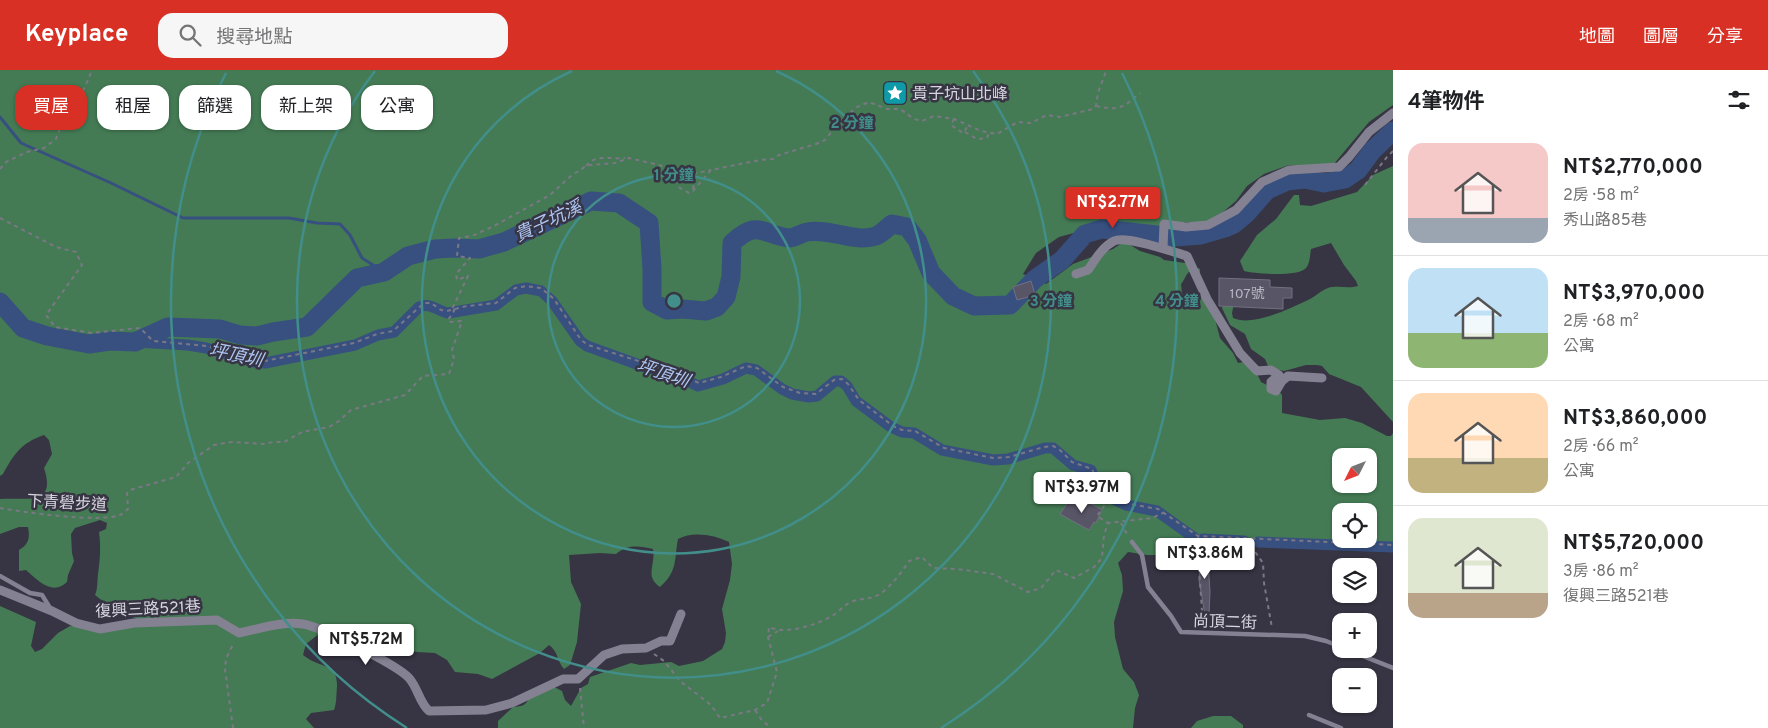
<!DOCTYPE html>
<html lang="zh-TW">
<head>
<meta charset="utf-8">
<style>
	body { margin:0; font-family:Overpass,"Noto Sans TC",sans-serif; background:#f6f6f6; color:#202124; height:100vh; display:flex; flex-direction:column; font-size:19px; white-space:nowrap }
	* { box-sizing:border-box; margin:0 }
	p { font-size:16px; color:#757577 }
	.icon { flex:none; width:28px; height:28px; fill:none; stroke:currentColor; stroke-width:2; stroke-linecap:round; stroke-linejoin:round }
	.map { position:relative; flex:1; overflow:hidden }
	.panel { display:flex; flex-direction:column; background:#fff; width:375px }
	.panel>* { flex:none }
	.top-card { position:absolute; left:15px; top:15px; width:475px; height:45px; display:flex; gap:10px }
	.needle { width:32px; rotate:228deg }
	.fabs { position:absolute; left:1332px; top:378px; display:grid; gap:10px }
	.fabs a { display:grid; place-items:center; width:45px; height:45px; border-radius:10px; background:#fff; box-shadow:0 1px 4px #0004; font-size:25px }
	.price { position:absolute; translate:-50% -42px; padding:0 11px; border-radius:5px; background:#fff; color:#222; font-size:16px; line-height:32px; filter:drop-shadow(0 1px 2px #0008) }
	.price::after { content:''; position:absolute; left:50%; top:30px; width:15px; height:11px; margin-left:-8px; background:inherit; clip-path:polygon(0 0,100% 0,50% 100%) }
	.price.selected { background:#d93025; color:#fff }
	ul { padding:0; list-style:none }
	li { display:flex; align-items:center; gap:15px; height:125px; padding:0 15px }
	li+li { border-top:1px solid #e0e0e0 }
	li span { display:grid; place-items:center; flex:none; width:140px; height:100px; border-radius:15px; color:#555 }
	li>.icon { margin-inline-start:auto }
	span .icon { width:60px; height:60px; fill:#fffc; stroke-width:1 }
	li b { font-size:21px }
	h2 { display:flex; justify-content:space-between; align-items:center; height:60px; padding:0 15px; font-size:21px }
	.tag { padding:0 18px; border-radius:15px; background:#fff; box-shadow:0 1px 4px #0004; font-size:18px; line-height:45px }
	.tag.selected { background:#d93025; color:#fff }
	header { display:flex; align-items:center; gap:30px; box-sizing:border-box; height:70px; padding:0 25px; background:#d93025; color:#fff }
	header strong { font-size:24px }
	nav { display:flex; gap:28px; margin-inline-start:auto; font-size:18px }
	.search { width:350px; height:45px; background:#f6f6f6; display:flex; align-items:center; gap:12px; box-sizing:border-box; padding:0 18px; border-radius:15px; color:#757577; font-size:19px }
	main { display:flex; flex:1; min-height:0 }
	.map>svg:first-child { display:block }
</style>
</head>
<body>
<header>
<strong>Keyplace</strong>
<div class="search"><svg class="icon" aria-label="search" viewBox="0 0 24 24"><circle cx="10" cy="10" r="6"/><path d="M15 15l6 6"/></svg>搜尋地點</div>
<nav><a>地圖</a><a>圖層</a><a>分享</a></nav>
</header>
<main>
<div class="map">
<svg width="1393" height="658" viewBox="0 0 1393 658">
	<rect width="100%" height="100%" fill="#373443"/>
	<g fill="#447b54" fill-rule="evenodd">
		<path d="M 0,0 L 1393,0 L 1393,35 L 1369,52 L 1333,95 L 1289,95 L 1264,104 L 1247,116 L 1236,131 L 1211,152 L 1171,152 L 1150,160 L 1100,156 L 1059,167 L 1036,183 L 1023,204 L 1046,214 L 1073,194 L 1113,179 L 1122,173 L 1127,173 L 1140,181 L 1160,187 L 1164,190 L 1185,193 L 1200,199 L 1200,204 L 1190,201 C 1185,205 1185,210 1181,214 L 1182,223 L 1185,227 L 1200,222 L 1215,249 L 1220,268 L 1233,283 L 1238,293 L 1244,292 L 1253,296 L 1261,312 L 1279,321 L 1282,325 L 1282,343 L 1320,350 L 1345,348 L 1362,353 L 1387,366 L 1391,366 L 1393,363 L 1393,482 L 1372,481 L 1345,469 L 1369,469 L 1369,441 L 1341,441 L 1341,469 L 1343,469 L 1329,475 L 1267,471 L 1250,478 L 1220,493 L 1173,494 L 1161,485 L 1147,485 L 1128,482 L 1118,493 L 1122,505 L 1123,521 L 1114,552 L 1115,567 L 1123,599 L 1134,612 L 1139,625 L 1135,638 L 1133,658 L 498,658 L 498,651 L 513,637 C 530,636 523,632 534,625 C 539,622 547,620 554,617 L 562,621 L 565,630 L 571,636 L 581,618 L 588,614 L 590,607 L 631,593 L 640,595 L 671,592 L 679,596 L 703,591 L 722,579 L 725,572 L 726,563 L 722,539 L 730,510 L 732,494 L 729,472 C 714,465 693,461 678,469 C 674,490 678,501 660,517 C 644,506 656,495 653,479 C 639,476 628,474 616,484 L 600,483 L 569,485 L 571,512 L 581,534 L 577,572 L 570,595 L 564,599 C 557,591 558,581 549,575 L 540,583 L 492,609 L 478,604 L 455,602 L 447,590 L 435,583 L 417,582 L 334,560 L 324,560 L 306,574 L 303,585 C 320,599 338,592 337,617 C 336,626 337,632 334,640 L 311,643 L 306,649 L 314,658 L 0,658 L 0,536 L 36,552 L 31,576 L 35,582 L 42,579 L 58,563 L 70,556 L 99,558 L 140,551 L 100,529 L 95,525 C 98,518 97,512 98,504 C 100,489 101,477 99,462 L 106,459 L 107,453 L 100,450 L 75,458 L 71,464 L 72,483 L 74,491 L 68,505 L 67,512 C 53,526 38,511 26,500 L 19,501 L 19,480 C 29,474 30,468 28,457 L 19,457 L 0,464 L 0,429 C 25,427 57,437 44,398 L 52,384 L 49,370 L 44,365 C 21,373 14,384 3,404 L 0,406 ZM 1341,386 L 1369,386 L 1369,414 L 1341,414 Z"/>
		<path d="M 1393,96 L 1393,352 L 1361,317 L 1329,304 L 1322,296 L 1317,295 L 1306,295 L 1284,301 L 1269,298 L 1265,289 L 1251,279 L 1245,264 L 1230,255 L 1222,238 L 1224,233 L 1234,233 L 1232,243 L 1233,248 C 1252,257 1289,239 1308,230 C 1315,227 1320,221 1328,218 C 1337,215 1348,219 1358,216 L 1356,211 L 1344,195 L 1331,173 L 1311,179 C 1310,184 1310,194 1306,198 C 1299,207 1255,204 1244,201 L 1240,191 L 1257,165 L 1276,149 L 1294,125 L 1299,125 L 1300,135 L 1311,136 L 1357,122 L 1373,105 Z"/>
		<polygon points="1213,646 1231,646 1243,655 1243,658 1191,658 1197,651"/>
	</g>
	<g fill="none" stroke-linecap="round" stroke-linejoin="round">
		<polyline stroke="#375080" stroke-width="3" points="0,47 21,73 111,113 183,148 289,148 317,153 340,154 350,165 362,188 384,202"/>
		<g stroke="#375080" stroke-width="11">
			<path d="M 135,272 L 188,275 L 206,278 L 254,292 L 265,293 L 355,275 L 378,265 L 394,262 L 419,237 C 431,232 437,241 448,243 L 496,235 L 516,220 L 526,218 L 541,221 L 552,231 L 580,271 L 587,276 L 645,297 L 675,305 L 698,316 L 723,309 L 746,298 L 756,300 L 782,319 L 792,324 L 809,327 L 817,326 L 835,311 L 841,311 L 847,316 L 856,331 L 891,357 L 902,362 L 914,363 L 942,380 L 993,390 L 1008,389 L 1045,378 L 1053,378 L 1073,395 L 1091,400 L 1097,418 L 1103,424 L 1126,435 L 1157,441 L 1196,469"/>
			<polyline points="1203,469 1244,471"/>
			<polyline points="1258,472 1393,477"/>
		</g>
		<path stroke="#375080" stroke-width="19" d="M 0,232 L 23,258 L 47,266 L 89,274 L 110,271 L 135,272 L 168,257 L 220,259 L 240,265 L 257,266 L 273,262 L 307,257 L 357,208 L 384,202 L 408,186 L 435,179 L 454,178 L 479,179 L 504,172 L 591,131 L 619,133 L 649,153 L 652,199 L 652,232 L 667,240 L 682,239 L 706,241 L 717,237 L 726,227 L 731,207 L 732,173 C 758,149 761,164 789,168 C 795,168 801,163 807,162 C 830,158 855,173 876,166 C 881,164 887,158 892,154 L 907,157 L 917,170 L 931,203 L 953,226 L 974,236 L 1010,235 L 1035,209 L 1062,190 L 1085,164 L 1102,159 L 1175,167 L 1201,165 L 1225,158 L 1234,154 L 1246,144 L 1267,120 L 1287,111 L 1305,109 L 1324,113 L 1345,109 L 1358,100 L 1372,81 L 1393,61"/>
	</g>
	<g fill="#585566" stroke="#737082">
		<polygon points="1219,208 1270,210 1270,217 1292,218 1292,228 1283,228 1283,239 1219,236"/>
		<polygon points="1031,211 1035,225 1017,230 1013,217"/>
		<polygon points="1071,428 1083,437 1087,431 1102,440 1096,453 1094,452 1089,460 1060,444"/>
		<polygon points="1202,476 1207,476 1210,522 1209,544 1205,545 1199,510"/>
	</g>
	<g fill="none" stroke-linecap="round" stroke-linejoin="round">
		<g stroke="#7b7885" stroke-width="2" stroke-dasharray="4 4" stroke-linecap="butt">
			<path d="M 1096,36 C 1119,41 1123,38 1140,23"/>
			<polyline points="954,49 951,55 963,63 968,56"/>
			<polyline points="965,62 977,69 987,68 989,62"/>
			<path d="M 586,96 C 596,83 611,90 625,88"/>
			<polyline points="0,99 6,92 27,82 44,78 56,69 61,56 85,17 92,0"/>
			<polyline points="670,99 688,105 711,100"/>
			<polyline points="1365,115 1387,87 1393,81"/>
			<polyline points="693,119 696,104"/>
			<polyline points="0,148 56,177 76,182 82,195 46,245 55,257 92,263 140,258 153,271 207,276 254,290 265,291 354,273 377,264 393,261 424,233 431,233 441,240 447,241 467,236 496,233 515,218 526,216 541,218 554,229 581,270 588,275 676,303 699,313 721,307 746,296 757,298 783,317 800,323 816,324 834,310 842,309 848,314 859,330 893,356 902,360 915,361 944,378 993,388 1009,387 1044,377 1053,376 1059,379 1072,392 1092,399 1098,414 1108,425 1130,434 1158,439 1198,466 1393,475"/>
			<polyline points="1084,421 1104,436 1097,446 1108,453"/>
			<polyline points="1084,421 1090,419 1094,412 1096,411"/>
			<path d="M 0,438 C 23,442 103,454 122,444 C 123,443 127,440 128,439 L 127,423 L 130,420 L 176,407 L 188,393 L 214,375 L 231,372 L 264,374 L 273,372 L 284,372 L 302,362 L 329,357 L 339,351 L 351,340 L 405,325 L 423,306 L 449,304 L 454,289 L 452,280 L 462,251 L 449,252 L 448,250 L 454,241 L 454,238 L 452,239 L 468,206 L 457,210 L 456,204 L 470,188 L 457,186 L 459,168 L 472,166 L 494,156 L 550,125 L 571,106 L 586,96 L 591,95 L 615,93 L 629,88 L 659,95 L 670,99 L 680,118 L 689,123 L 693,121 L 711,100 L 760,90 L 773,89 L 779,85 L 816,74 L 825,70 L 839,52 L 857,37 L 869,32 L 887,39 L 900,39 L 914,49 L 922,51 L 934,46 L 954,49 L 981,61 L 997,64 L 1018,52 L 1031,53 L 1047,45 L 1060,47 L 1093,39 L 1096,36 L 1098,23 L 1105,4 L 1104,0"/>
			<polyline points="1121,453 1128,466"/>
			<polyline points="1198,466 1200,482 1199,498 1203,555"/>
			<polyline points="1246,469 1263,493 1264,513 1272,558"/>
			<polyline points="768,567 778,561"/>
			<path d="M 654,584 L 664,591 L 680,611 L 711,635 L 720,648 L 755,640 L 767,633 L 777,602 L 768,567 L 769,557 C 786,565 816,555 832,546 C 839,542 844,535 851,532 C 863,527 872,531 884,521 C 894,512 902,502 909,491 L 922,487 L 933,498 L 957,499 L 993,504 L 1028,522 L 1041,518 L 1056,500 L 1074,508 L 1094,497 L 1102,488 L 1104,465 L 1108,453 L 1152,448 L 1163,443"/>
			<polyline points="580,618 584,658"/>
			<polyline points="755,640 761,649 771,658"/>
			<polyline points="233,658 225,599 226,589 234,572"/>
		</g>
		<g stroke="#848193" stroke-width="4.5">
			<polyline points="1132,472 1142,485 1148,517 1171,546 1181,562 1305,566 1326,571 1341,577"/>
			<polyline points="0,506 30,523 42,525 50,538"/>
			<polyline points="1345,579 1393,598"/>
			<polyline points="1309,645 1341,658"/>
		</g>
		<g stroke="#848193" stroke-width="9">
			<polyline points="1163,178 1164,154 1186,157 1208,155 1236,140 1262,112 1289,100 1339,97 1349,87 1369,62 1393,43"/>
			<path d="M 1076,204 L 1088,200 C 1095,190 1102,177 1114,171 C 1126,165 1173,182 1187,186 L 1207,229 L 1240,283 L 1257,301 L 1271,300 L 1279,305 L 1271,312 L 1271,319 L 1276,321 L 1282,311 L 1288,306 L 1322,308"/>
			<path d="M 0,520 L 52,541 L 76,553 L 100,559 L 134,553 L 217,550 L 239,563 C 259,559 282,551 303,554 C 322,557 397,595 409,608 C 418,618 419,632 429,641 L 486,640 L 512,633 L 563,609 L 578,609 L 604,585 L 622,579 L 646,578 L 661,571 L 670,571 L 681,544"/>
		</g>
	</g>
	<g fill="none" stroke="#418e8a" stroke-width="2.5">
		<circle cx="674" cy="231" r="126"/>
		<path d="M776 1A252 252 0 1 1 572 1"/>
		<path d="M973 1A377 377 0 1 1 375 1"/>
		<path d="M407 658A503 503 0 0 1 226 3M1122 3A503 503 0 0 1 941 658"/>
	</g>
	<defs>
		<symbol id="sight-square" viewBox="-11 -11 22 22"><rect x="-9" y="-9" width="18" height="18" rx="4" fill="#0f9aa8" stroke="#373443"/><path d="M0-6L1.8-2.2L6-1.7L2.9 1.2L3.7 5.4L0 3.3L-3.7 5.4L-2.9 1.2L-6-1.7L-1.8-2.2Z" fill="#fff"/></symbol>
	</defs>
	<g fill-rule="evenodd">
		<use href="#sight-square" x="881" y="9" width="28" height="28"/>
	</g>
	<g text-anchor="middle" stroke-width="5" stroke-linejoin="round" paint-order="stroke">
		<g font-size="14" fill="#b7b5c1">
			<text x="1247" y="228">107號</text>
		</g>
		<g font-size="16" fill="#d7d5df" stroke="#373443" text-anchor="start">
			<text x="912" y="29">貴子坑山北峰</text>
		</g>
		<g font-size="16" fill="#d7d5df" stroke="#373443">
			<text transform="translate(67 432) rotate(3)" y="6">下青礐步道</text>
			<text transform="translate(148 538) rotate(-3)" y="6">復興三路521巷</text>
			<text transform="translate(1225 551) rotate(2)" y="6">尚頂二街</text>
		</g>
		<g font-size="18" font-style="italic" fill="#abc4f1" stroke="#373443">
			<text transform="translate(548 151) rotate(-25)" y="6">貴子坑溪</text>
			<text transform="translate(236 285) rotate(12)" y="6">坪頂圳</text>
			<text transform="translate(663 303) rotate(19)" y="6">坪頂圳</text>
		</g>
	</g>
	<circle cx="674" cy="231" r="8" fill="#418e8a" stroke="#373443" stroke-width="2.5"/>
	<g font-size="15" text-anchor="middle" font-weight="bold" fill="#418e8a" stroke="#373443" stroke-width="5" stroke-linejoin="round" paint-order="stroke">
		<text x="852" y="58">2 分鐘</text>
		<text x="674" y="110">1 分鐘</text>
		<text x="1051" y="236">3 分鐘</text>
		<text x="1177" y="236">4 分鐘</text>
	</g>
</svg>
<div class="fabs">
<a><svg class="needle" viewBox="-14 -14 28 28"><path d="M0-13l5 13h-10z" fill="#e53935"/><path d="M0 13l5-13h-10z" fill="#757577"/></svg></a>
<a><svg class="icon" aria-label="locate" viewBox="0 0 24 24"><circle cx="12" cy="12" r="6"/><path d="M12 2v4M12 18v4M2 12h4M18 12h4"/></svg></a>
<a><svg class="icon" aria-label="layers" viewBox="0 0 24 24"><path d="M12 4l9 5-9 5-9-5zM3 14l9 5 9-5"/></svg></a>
<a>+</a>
<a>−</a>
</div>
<b class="price selected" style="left:1113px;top:159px">NT$2.77M</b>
<b class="price" style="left:1082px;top:444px">NT$3.97M</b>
<b class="price" style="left:1205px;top:510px">NT$3.86M</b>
<b class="price" style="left:366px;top:596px">NT$5.72M</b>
<div class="top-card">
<a class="tag selected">買屋</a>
<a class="tag">租屋</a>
<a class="tag">篩選</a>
<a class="tag">新上架</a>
<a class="tag">公寓</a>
</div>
</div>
<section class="panel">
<h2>4筆物件<svg class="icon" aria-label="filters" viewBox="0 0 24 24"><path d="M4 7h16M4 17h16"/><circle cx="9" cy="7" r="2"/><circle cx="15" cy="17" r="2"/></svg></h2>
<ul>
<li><span style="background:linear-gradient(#f6c9c9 75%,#9aa5b1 0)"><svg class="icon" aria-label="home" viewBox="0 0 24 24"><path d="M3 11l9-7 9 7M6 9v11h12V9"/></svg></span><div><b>NT$2,770,000</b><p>2房 · 58 m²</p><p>秀山路85巷</p></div></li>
<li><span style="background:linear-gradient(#bfe0f5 65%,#8fb573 0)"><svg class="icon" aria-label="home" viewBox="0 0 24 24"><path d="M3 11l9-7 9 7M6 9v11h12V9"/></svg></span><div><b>NT$3,970,000</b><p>2房 · 68 m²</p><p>公寓</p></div></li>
<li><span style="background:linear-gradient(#ffd9b3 65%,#c2b280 0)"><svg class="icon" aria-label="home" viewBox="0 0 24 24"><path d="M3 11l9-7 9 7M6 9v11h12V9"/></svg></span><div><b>NT$3,860,000</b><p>2房 · 66 m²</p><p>公寓</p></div></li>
<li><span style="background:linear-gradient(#dfe7d0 75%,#b9a48a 0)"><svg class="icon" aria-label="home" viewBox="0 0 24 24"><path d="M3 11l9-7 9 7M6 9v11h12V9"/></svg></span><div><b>NT$5,720,000</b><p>3房 · 86 m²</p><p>復興三路521巷</p></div></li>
</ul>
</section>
</main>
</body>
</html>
